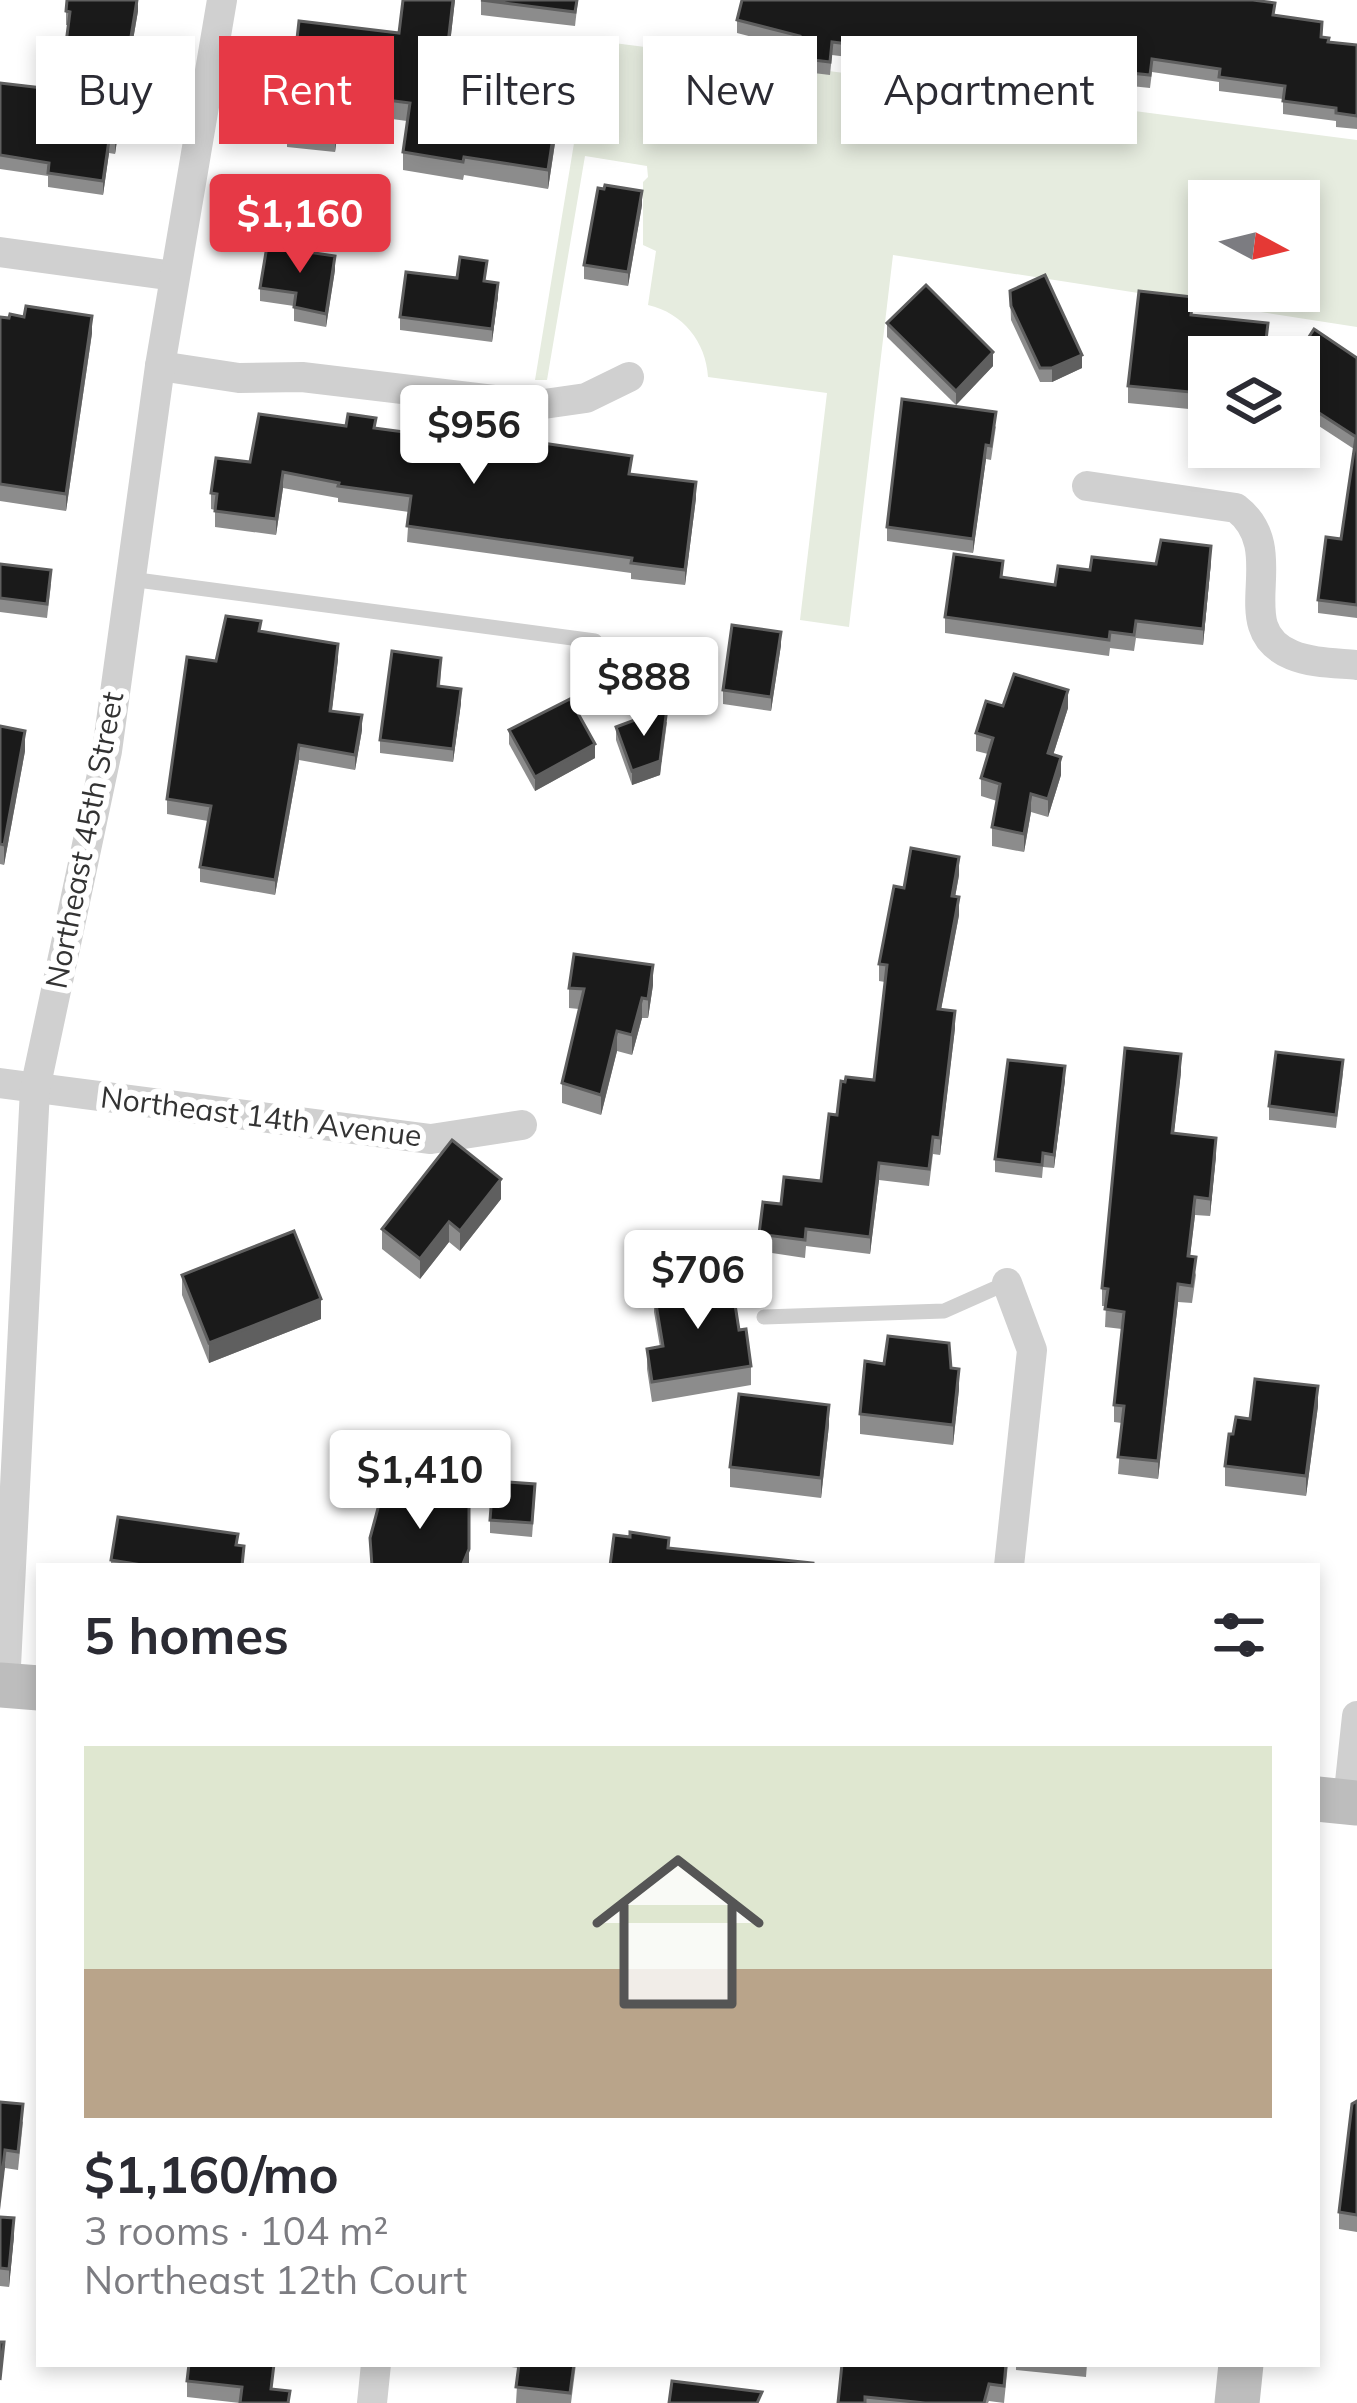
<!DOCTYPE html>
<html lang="en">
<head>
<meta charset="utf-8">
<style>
	body { margin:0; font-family:Mulish,sans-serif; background:#f2f2f3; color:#2b2b33; height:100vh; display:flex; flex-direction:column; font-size:45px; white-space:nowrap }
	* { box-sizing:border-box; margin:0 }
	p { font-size:39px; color:#7c7c81 }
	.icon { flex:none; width:66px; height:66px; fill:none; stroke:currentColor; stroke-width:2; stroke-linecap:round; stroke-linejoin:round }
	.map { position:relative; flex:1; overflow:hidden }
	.side { position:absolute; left:36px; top:1563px; width:1284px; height:804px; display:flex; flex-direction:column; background:#fff; border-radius:0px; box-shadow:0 6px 18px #0003 }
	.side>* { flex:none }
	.hud { position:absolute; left:36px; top:36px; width:1287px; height:108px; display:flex; gap:24px }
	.needle { width:78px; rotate:97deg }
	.buttons { position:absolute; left:1188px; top:180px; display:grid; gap:24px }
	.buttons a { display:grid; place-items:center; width:132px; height:132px; border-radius:0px; background:#fff; box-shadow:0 6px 18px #0003; font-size:60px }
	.price { position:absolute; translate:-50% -102px; padding:0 27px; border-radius:12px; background:#fff; color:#222; font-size:39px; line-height:78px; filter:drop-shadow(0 3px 6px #0008) }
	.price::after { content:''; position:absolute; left:50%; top:72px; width:36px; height:27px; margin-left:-18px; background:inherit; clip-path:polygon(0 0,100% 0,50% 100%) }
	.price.active { background:#e63946; color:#fff }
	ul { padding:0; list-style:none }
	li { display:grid; align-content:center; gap:24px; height:636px; padding:0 48px }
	li span { display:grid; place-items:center; height:372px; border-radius:0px; color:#555 }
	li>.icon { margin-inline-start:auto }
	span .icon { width:216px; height:216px; fill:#fffc; stroke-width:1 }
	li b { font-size:51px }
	h2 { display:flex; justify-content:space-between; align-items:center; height:144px; padding:0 48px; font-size:51px }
	.chip { padding:0 42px; border-radius:0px; background:#fff; box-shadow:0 6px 18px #0003; font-size:42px; line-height:108px }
	.chip.active { background:#e63946; color:#fff }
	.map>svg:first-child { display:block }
</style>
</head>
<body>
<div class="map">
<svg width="1357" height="2403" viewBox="0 0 1357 2403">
	<rect width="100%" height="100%" fill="#fff"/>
	<path fill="#e6ecdf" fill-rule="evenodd" d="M 591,40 L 1357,140 L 1357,327 L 893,255 L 849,627 L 800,620 L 827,393 L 708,377 C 706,342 683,313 648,305 L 656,251 L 643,245 L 643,182 L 648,177 L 647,166 L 585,156 L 547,380 L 535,380 ZM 1209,201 L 1299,201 L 1299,291 L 1209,291 Z"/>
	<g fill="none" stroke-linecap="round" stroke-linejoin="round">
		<g stroke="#d0d0d0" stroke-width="15">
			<polyline points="109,77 206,97"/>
			<polyline points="130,579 595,641"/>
			<polyline points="764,1317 944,1311 1007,1283"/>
		</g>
		<g stroke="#d0d0d0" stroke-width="30">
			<polyline points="0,252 174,276"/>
			<polyline points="160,366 239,378 302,377 537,405 586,398 629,377"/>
			<path d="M 1087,486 L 1236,508 C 1293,552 1226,628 1292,655 C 1311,663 1336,663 1357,665"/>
			<polyline points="0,1083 431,1139 522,1125"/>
			<polyline points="1007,1283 1032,1350 1009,1566"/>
			<polyline points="5,1686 35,1089 107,751 160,366 222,0"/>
			<polyline points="1348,1801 1357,1716"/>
			<polyline points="372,2403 376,2364"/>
		</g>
		<g stroke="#bdbdbd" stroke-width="45">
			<polyline points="0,1685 39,1688"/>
			<polyline points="1317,1799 1357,1803"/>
			<polyline points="1237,2403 1241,2364"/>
		</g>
	</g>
	<g fill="#8c8c8c">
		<polygon points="455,0 449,52 479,75 476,100 541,122 555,143 548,189 464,175 463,180 403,170 403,152 407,121 340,112 335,152 287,147 287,128 399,33"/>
		<polygon points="481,0 578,0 575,26 481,15"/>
		<polygon points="66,11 138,11 128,69 89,62 85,67 89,72 124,93 115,154 109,153 103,195 48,187 48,176 0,169 0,83 60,90 68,25 66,25"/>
		<polygon points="1275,15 1328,42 1357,45 1357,129 1336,127 1336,121 1283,114 1283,99 1219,91 1219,82 1152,72 1150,88 1073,80 1070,105 887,80 888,62 832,55 830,75 797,71 798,49 737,33 737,20"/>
		<polygon points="604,189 642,205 628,286 584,279 584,265"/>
		<polygon points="335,270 326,327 294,321 294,306 260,301 260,288"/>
		<polygon points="486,281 498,296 492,342 400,330 400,317"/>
		<polygon points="1010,291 1082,368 1052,382 1040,382 1011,320"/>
		<polygon points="1193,315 1268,340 1266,357 1209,357 1209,436 1198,435 1199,410 1128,403 1128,386"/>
		<polygon points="0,317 92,333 66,511 0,501"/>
		<polygon points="887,323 993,366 956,405 887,337"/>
		<polygon points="1299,357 1357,358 1357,618 1318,613 1318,600 1341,539 1354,449 1299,413"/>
		<polygon points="996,426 991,460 986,459 973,553 887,541 887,527"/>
		<polygon points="376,428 631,474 696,498 685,585 631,579 631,573 407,542 409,512 338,502 338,498 283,488 276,535 215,527 215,510 211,509 211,493 250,462"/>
		<polygon points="1211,562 1203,645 1136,638 1134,651 1110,648 1109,656 945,633 945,617 1003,577 1055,585 1090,570 1156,564"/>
		<polygon points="0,564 51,584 47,618 0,612"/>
		<polygon points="261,631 338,659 332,711 362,730 355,770 299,760 275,895 200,882 200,867 208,821 167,814 167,799 216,661"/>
		<polygon points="781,645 771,711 723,704 723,690"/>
		<polygon points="441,671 440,686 461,703 453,762 380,753 380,740"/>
		<polygon points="1003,706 1068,708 1053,755 1061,775 1048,817 1031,812 1024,852 992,846 992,827 997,801 981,796 981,778 988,754 976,751 976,733"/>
		<polygon points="667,722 660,775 632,785 616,740 616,727"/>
		<polygon points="0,726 25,751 4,865 0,864"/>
		<polygon points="509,730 595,758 535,791 509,744"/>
		<polygon points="959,875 955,897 959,915 941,1009 955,1028 940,1155 933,1154 929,1186 879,1180 870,1254 806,1246 805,1258 759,1251 759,1234 781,1204 821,1181 837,1115 874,1080 885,982 879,981 879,964 904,888"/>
		<polygon points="653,985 648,1018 642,1018 632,1055 617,1051 601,1115 562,1103 562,1083 579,1009 569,1008 569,988"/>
		<polygon points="1181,1072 1174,1133 1216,1156 1210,1216 1195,1215 1190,1256 1196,1275 1192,1303 1178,1302 1158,1479 1118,1474 1122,1423 1114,1422 1114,1405 1122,1329 1105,1327 1106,1306 1102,1306 1102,1288"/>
		<polygon points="1343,1073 1336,1128 1269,1120 1269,1106"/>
		<polygon points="1065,1080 1054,1168 1043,1167 1042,1178 995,1172 995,1159"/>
		<polygon points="501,1199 460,1251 449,1242 420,1279 382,1249 382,1229"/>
		<polygon points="182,1275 321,1319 209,1363 182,1295"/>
		<polygon points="654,1292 751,1366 751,1385 652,1402 647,1369 647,1349 660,1347 654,1312"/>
		<polygon points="884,1364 951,1368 959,1389 953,1445 860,1434 860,1414"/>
		<polygon points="1318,1406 1306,1496 1225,1486 1225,1466 1250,1419"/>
		<polygon points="829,1425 821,1498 730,1487 730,1467"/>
		<polygon points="535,1498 532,1537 490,1533 490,1520"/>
		<polygon points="238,1545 244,1566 111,1566 111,1560"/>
		<polygon points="1357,2101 1357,2232 1339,2229 1339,2212"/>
		<polygon points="0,2102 23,2122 18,2170 5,2168"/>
		<polygon points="0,2217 14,2236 9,2287 0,2286"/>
		<polygon points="493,2364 576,2364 571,2403 516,2403 518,2368"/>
		<polygon points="842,2364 1008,2364 1004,2403 989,2401 988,2403 838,2403"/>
		<polygon points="1016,2364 1087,2364 1086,2377 1016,2370"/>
		<polygon points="187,2381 273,2389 290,2403 240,2403 187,2397"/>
	</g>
	<g fill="#5f5f5f">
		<polygon points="138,0 138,11 128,69 128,55"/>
		<polygon points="453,0 455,0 447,70 447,52"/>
		<polygon points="89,49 89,62 80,73 80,59"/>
		<polygon points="479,57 479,75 473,117 473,99"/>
		<polygon points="124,79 124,93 115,154 115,141"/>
		<polygon points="340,94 340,112 335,152 335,134"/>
		<polygon points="555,124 555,143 548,189 548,170"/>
		<polygon points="109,140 109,153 103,195 103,181"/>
		<polygon points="642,191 642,205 628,286 628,272"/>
		<polygon points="335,256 335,270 326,327 326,314"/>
		<polygon points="498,283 498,296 492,342 492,329"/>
		<polygon points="92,316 92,333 66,511 66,494"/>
		<polygon points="993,352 993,366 956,405 956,391"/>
		<polygon points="1082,355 1082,368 1052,382 1052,368"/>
		<polygon points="986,445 986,459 973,553 973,539"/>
		<polygon points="283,472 283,488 276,535 276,519"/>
		<polygon points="696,482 696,498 685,585 685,570"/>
		<polygon points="1211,546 1211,562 1203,645 1203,629"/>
		<polygon points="781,632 781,645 771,711 771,697"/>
		<polygon points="338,644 338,659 330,726 330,711"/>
		<polygon points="461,689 461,703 453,762 453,749"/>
		<polygon points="1068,690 1068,708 1048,771 1048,753"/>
		<polygon points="667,708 660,775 632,785 632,771"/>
		<polygon points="362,715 362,730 355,770 355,755"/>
		<polygon points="25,731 25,751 4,865 4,845"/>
		<polygon points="595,744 595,758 535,791 535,777"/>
		<polygon points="299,745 299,760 275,895 275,880"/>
		<polygon points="1061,757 1061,775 1048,817 1048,799"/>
		<polygon points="1031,794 1031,812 1024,852 1024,834"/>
		<polygon points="959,857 959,875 952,914 952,896"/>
		<polygon points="959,897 959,915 938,1026 938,1009"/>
		<polygon points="653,965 653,985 648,1018 648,999"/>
		<polygon points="642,998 642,1018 632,1055 632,1035"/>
		<polygon points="955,1011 955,1028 940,1155 940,1138"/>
		<polygon points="617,1031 617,1051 601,1115 601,1095"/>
		<polygon points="1181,1054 1181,1072 1172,1151 1172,1133"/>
		<polygon points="1065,1066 1065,1080 1054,1168 1054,1155"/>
		<polygon points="1216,1138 1216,1156 1210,1216 1210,1199"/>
		<polygon points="879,1163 879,1180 870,1254 870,1237"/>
		<polygon points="501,1179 501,1199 460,1251 460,1231"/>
		<polygon points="1195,1197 1195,1215 1188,1274 1188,1256"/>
		<polygon points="449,1222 449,1242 420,1279 420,1259"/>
		<polygon points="1178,1284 1178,1302 1158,1479 1158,1461"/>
		<polygon points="321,1299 321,1319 209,1363 209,1343"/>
		<polygon points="959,1369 959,1389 953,1445 953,1425"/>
		<polygon points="1318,1386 1318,1406 1306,1496 1306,1476"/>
		<polygon points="829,1405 829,1425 821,1498 821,1478"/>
		<polygon points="469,1549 469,1566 462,1566"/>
		<polygon points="5,2150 5,2168 0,2210 0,2192"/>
		<polygon points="14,2218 14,2236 9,2287 9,2269"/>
	</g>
	<g fill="#1a1a1a" stroke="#5f5f5f" stroke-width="3">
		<polygon points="67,0 137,0 128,55 89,49 80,59 89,72 124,79 115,141 109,140 103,181 48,173 49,163 0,155 0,83 60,90 70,12 66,11"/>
		<polygon points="403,0 453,0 447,52 479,57 473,99 541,111 539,122 555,124 548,170 464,157 463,162 403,152 410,103 340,94 335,134 287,128 299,21 399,33"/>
		<polygon points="481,0 577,0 575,12"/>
		<polygon points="742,0 1253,0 1275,3 1273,15 1322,22 1321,37 1329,38 1328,42 1357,45 1357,116 1336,113 1336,108 1283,101 1285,86 1219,77 1220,69 1152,59 1150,75 1073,67 1070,92 887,67 889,49 832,42 830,62 797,58 800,36 737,20"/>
		<polygon points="605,185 642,191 628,272 584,265 598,188 604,189"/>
		<polygon points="267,246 335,256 326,314 294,307 296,293 260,288"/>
		<polygon points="460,257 487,261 484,281 498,283 492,329 400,317 406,272 457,278"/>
		<polygon points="1045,275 1082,355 1052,368 1040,368 1011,306 1010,291"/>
		<polygon points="926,285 993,352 956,391 887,323"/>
		<polygon points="1139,291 1193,297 1191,315 1268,323 1264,357 1209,357 1209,419 1198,418 1201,393 1128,386"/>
		<polygon points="26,306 92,316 66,494 0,484 0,317 9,318 10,314 24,317"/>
		<polygon points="1314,329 1357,358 1357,605 1318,600 1326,537 1341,539 1356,437 1299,400 1299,357 1296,357"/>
		<polygon points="902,399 996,412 991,446 986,445 973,539 887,527"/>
		<polygon points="259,414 346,426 348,414 376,418 374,428 494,444 495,436 632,456 629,474 696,482 685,570 631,563 632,558 407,526 411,496 338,486 339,483 283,472 276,519 215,511 217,494 211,493 216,458 250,462"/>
		<polygon points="1161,540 1211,546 1203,629 1136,621 1134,635 1110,632 1109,640 945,617 954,554 1003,561 1001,577 1055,585 1058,566 1090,570 1092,557 1156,564"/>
		<polygon points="0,564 51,570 47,604 0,598"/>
		<polygon points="226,616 261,621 259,631 338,644 330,711 362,715 355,755 299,745 275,880 200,867 211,806 167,799 187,657 216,661"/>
		<polygon points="732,625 781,632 771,697 723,690"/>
		<polygon points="392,651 441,658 438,686 461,689 453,749 380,740"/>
		<polygon points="1014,674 1068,690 1048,753 1061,757 1048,799 1031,794 1024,834 992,827 1000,784 981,778 993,738 976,733 986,701 1003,706"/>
		<polygon points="570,699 595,744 535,777 509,730"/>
		<polygon points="667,708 660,761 632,771 616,727"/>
		<polygon points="0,726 25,731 4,845 0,844"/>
		<polygon points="911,848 959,857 952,896 959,897 938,1009 955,1011 940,1138 933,1137 929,1169 879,1163 870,1237 806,1229 805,1240 759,1234 763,1202 781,1204 784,1177 821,1181 829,1114 837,1115 841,1081 845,1082 846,1077 874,1080 887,965 879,964 894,886 904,888"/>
		<polygon points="574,954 653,965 648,999 642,998 632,1035 617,1031 601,1095 562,1083 584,989 569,988"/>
		<polygon points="1125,1048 1181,1054 1172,1133 1216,1138 1210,1199 1195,1197 1188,1256 1196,1257 1192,1286 1178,1284 1158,1461 1118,1457 1124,1406 1114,1405 1124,1312 1105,1309 1108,1289 1102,1288"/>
		<polygon points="1276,1052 1343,1060 1336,1115 1269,1106"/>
		<polygon points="1008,1060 1065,1066 1054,1155 1043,1153 1042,1165 995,1159"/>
		<polygon points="452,1140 501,1179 460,1231 449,1222 420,1259 382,1229"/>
		<polygon points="294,1231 321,1299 209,1343 182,1275"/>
		<polygon points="731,1279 739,1330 746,1329 751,1366 652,1382 647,1349 663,1346 654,1292"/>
		<polygon points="888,1336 949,1343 951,1368 959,1369 953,1425 860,1414 865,1361 884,1364"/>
		<polygon points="1255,1379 1318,1386 1306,1476 1225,1466 1229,1434 1233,1434 1236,1417 1250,1419"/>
		<polygon points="739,1394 829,1405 821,1478 730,1467"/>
		<polygon points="493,1481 535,1484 532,1523 490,1520"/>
		<polygon points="382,1493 469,1502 469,1549 462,1566 372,1566 370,1538"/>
		<polygon points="118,1517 238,1534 236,1545 244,1546 242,1566 148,1566 111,1560"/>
		<polygon points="630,1532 669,1538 668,1548 813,1563 813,1566 610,1566 614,1535 630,1537"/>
		<polygon points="1357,2101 1357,2215 1339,2212 1352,2104"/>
		<polygon points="0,2102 23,2104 18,2152 5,2150 0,2192"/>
		<polygon points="0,2217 14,2218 9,2269 0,2268"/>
		<polygon points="0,2342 4,2342 0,2380"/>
		<polygon points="189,2364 274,2364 271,2389 290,2391 288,2403 240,2403 242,2387 187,2381"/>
		<polygon points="519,2364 574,2364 570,2393 516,2387"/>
		<polygon points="842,2364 1006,2364 1004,2386 989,2384 984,2403 925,2403 865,2397 865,2403 838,2403"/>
		<polygon points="672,2381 762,2392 757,2403 669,2403"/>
	</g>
	<g text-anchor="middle" stroke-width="12" stroke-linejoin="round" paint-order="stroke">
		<g font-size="30" fill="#333" stroke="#fff">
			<text transform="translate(85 840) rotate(-79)" y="10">Northeast 45th Street</text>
			<text transform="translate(261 1117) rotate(7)" y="10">Northeast 14th Avenue</text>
		</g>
	</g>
</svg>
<div class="buttons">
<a><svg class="needle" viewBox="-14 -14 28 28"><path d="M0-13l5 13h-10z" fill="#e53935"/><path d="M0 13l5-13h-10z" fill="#7c7c81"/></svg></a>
<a><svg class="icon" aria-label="layers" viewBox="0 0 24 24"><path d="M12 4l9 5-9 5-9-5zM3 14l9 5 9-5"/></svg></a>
</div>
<b class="price active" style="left:300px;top:276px">$1,160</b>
<b class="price" style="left:474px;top:487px">$956</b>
<b class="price" style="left:644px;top:739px">$888</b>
<b class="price" style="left:698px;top:1332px">$706</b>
<b class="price" style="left:420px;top:1532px">$1,410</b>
<div class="hud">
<a class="chip">Buy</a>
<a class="chip active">Rent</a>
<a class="chip">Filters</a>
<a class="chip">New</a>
<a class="chip">Apartment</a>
</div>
<section class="side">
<h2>5 homes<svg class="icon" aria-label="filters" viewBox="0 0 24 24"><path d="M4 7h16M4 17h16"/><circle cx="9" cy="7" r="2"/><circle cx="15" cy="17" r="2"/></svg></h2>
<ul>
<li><span style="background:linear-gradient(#dfe7d0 60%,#b9a48a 0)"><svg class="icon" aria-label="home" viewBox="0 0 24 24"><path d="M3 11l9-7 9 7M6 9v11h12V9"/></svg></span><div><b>$1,160/mo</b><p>3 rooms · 104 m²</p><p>Northeast 12th Court</p></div></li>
</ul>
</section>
</div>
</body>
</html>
